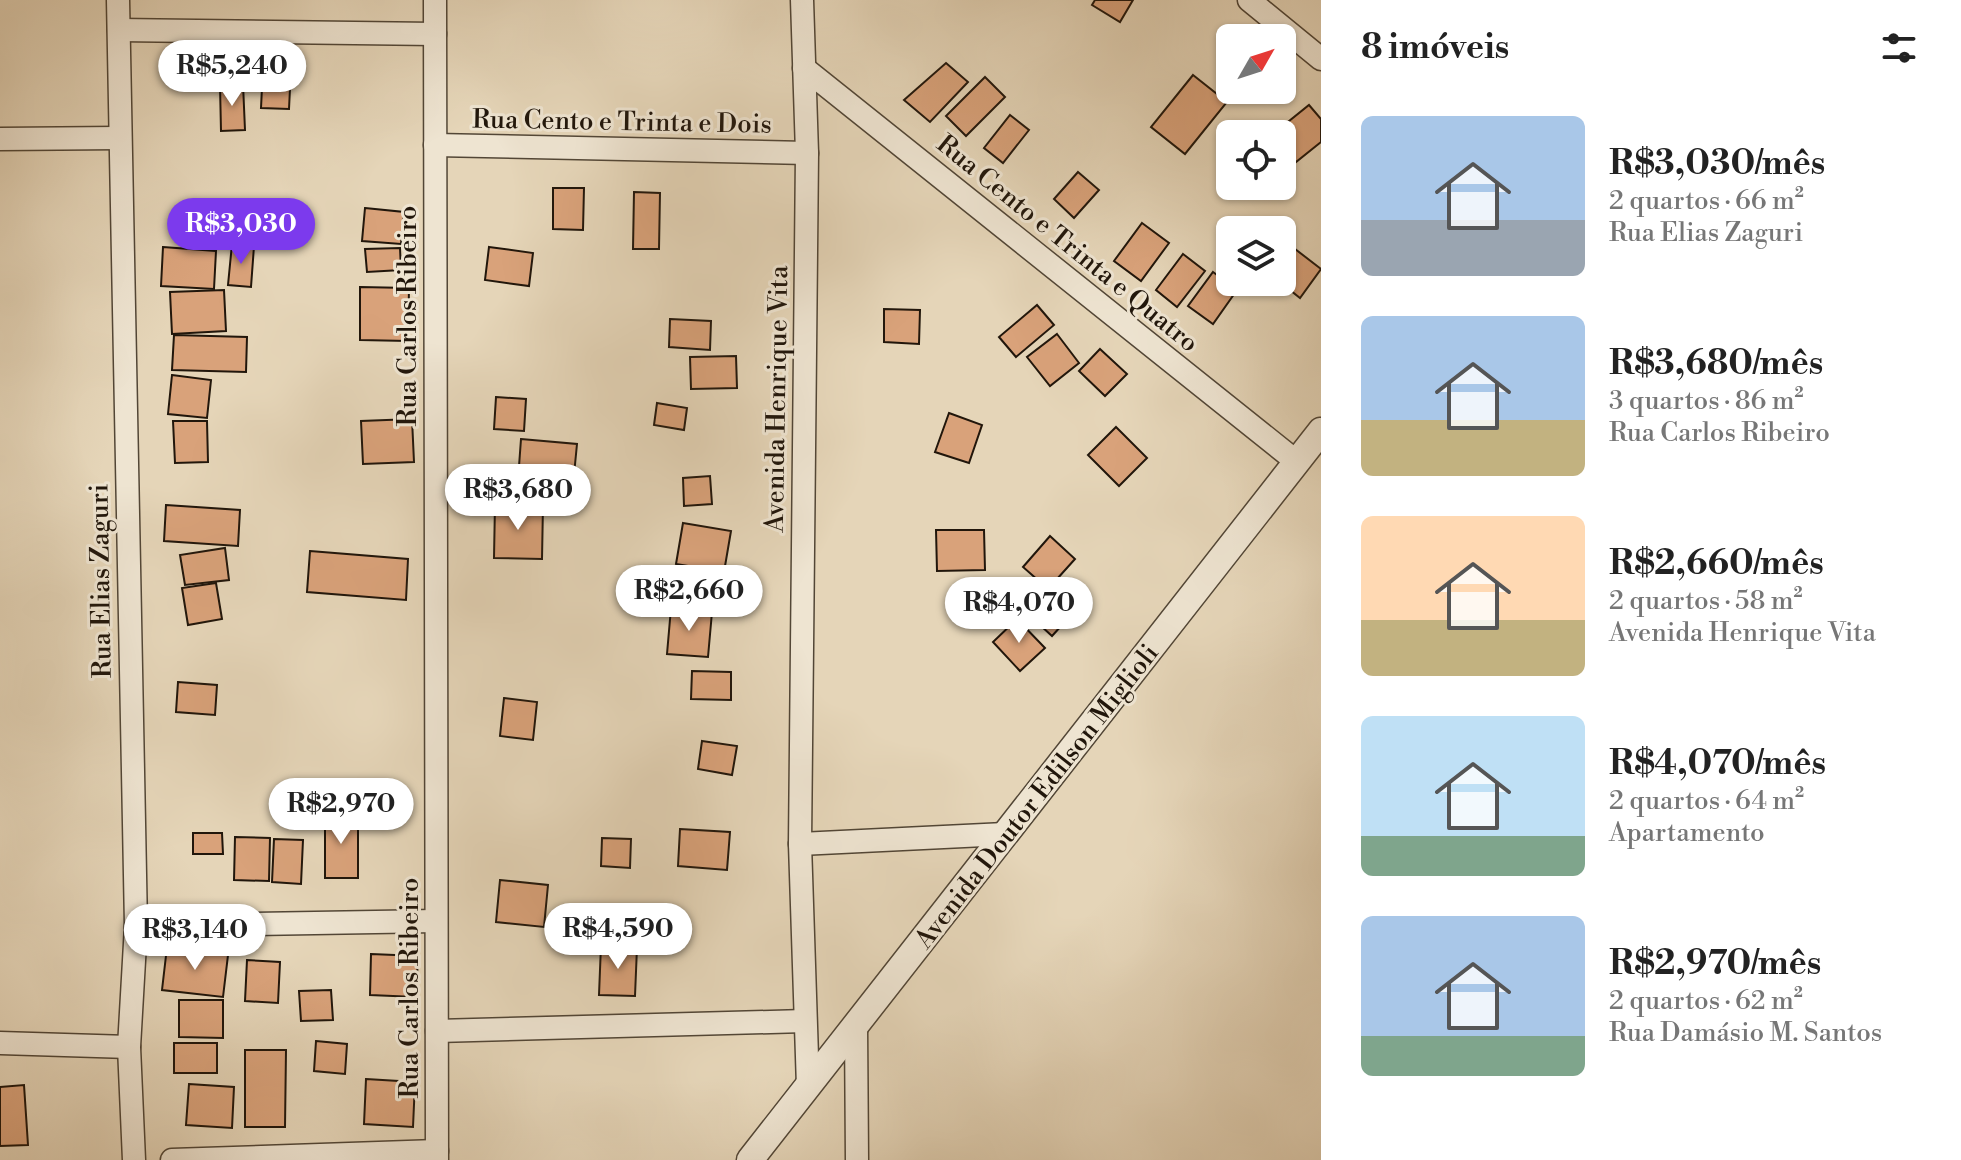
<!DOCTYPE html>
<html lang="pt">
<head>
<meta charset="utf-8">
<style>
	body { margin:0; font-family:"Libre Bodoni",serif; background:#f2f2f2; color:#222; height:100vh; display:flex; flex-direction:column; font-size:30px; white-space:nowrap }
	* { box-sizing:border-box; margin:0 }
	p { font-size:26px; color:#767676 }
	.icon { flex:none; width:44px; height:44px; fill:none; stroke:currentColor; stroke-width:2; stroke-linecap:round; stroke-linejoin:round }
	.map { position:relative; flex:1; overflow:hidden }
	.drawer { display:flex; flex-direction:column; background:#fff; width:640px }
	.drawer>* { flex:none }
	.needle { width:52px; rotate:51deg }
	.buttons { position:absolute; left:1216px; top:24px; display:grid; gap:16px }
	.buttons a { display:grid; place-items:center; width:80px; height:80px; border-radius:12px; background:#fff; box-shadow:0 2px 6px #0004; font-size:40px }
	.price { position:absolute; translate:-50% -68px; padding:0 18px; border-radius:28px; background:#fff; color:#222; font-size:26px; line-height:52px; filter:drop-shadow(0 2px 4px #0008) }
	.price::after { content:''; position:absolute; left:50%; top:48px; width:24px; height:18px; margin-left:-12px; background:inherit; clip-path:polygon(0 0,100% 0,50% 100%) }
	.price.current { background:#7c3aed; color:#fff }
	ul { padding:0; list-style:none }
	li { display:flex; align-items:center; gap:24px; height:200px; padding:0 40px }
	li span { display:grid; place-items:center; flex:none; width:224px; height:160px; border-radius:12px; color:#555 }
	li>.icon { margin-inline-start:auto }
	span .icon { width:96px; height:96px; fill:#fffc; stroke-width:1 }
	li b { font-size:34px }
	h2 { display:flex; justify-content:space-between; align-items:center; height:96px; padding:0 40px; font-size:34px }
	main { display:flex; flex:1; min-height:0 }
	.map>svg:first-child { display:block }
</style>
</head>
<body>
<main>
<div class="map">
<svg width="1321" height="1160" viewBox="0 0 1321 1160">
	<rect width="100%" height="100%" fill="#e5d5b8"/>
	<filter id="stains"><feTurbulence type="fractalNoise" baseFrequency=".0025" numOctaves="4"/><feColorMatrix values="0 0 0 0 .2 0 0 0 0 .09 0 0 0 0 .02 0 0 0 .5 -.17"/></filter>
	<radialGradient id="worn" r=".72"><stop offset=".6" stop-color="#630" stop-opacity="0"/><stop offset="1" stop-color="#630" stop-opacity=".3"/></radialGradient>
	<g fill="#d9a27a" stroke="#21160b" stroke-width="2">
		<polygon points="1095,0 1133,0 1120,22 1092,5"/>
		<polygon points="946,63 968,82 930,122 904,100"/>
		<polygon points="263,67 291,68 289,109 261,108"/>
		<polygon points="1193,75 1227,102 1185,154 1151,127"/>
		<polygon points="985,77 1005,97 966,136 946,116"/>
		<polygon points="243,84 245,130 221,131 220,85"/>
		<polygon points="1309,105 1321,119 1321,142 1296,162 1282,145 1282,134 1273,134"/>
		<polygon points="1010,115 1029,130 1003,163 984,148"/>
		<polygon points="1078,172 1099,190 1074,218 1054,199"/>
		<polygon points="553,188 584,188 583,230 553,229"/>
		<polygon points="634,192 660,193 659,249 633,249"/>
		<polygon points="365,208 404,212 401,244 362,241"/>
		<polygon points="1142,223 1169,243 1141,281 1114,261"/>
		<polygon points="1286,242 1321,269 1300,298 1280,282 1282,248"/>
		<polygon points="232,244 254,246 251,287 228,285"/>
		<polygon points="163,247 216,251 214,289 161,286"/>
		<polygon points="489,247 533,253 529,286 485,280"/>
		<polygon points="400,248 401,270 367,272 365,249"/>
		<polygon points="1183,254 1205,271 1177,307 1156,290"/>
		<polygon points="1213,272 1237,290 1213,324 1188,306"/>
		<polygon points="360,287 409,288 408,341 360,340"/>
		<polygon points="224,290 226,331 172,334 170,292"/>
		<polygon points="1037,305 1054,325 1016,357 999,337"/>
		<polygon points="884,309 920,310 919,344 884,342"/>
		<polygon points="670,319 711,321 710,350 669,347"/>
		<polygon points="1057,334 1079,363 1050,386 1027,357"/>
		<polygon points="174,335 247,337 246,372 172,370"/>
		<polygon points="1100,349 1127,374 1105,396 1079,371"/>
		<polygon points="736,356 737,388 691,389 690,357"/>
		<polygon points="172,375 211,380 207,418 168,414"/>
		<polygon points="496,397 526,399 524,431 494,429"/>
		<polygon points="657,403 687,408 684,430 654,425"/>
		<polygon points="949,413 982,425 969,463 935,452"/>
		<polygon points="412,419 414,462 363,464 361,421"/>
		<polygon points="173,421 207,421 208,462 175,463"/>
		<polygon points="1116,427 1147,458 1119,486 1088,455"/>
		<polygon points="521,439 577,444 573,485 518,480"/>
		<polygon points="710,476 712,504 684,506 683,478"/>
		<polygon points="495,504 543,505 542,559 494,558"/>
		<polygon points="166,505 240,510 238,546 164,541"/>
		<polygon points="683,523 731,531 724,572 676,564"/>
		<polygon points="936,530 984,530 985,570 937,571"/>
		<polygon points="1050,536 1075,559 1048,589 1023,567"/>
		<polygon points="225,548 229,580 185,585 180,555"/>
		<polygon points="310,551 408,559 406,600 307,592"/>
		<polygon points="216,583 222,619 188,625 182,588"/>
		<polygon points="1048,592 1072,614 1052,636 1028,614"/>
		<polygon points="671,608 712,612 708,657 667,654"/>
		<polygon points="1017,619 1045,648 1020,671 993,642"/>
		<polygon points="692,671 731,672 731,700 691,699"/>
		<polygon points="178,682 217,685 215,715 176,712"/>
		<polygon points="504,698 537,702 533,740 500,736"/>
		<polygon points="702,741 737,746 732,775 698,769"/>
		<polygon points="325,813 358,814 358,878 325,878"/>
		<polygon points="680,829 730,832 727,870 678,866"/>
		<polygon points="193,833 222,833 223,854 193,854"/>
		<polygon points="235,837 270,838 269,881 234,880"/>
		<polygon points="602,838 631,839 630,868 601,866"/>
		<polygon points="274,839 303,840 301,884 272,882"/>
		<polygon points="500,880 548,885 544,927 496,922"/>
		<polygon points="601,945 637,947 635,996 599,995"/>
		<polygon points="167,947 228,955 223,997 162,990"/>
		<polygon points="371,954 418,956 416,997 370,995"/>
		<polygon points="247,960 280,962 278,1003 245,1001"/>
		<polygon points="331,990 333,1020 301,1021 299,991"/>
		<polygon points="179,1000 223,1000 223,1038 179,1037"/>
		<polygon points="316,1041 347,1044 345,1074 314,1071"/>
		<rect x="174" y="1043" width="43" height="30"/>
		<polygon points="245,1050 286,1050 285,1127 245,1127"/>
		<polygon points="366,1079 415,1082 413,1127 364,1124"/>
		<polygon points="189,1084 234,1087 232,1128 186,1125"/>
		<polygon points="24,1085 28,1145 0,1146 0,1087"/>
	</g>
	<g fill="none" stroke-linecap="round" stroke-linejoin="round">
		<defs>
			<g id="minor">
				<polyline points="118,0 136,926 129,1047 134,1160"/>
				<polyline points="435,0 437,1160"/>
				<polyline points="802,0 807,153 800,844 808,1087"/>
				<polyline points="1249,0 1321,59"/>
				<polyline points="119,30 435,34"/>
				<polyline points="804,68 1297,462"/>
				<polyline points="0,139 119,138"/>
				<polyline points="435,145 807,153"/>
				<polyline points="800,844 1005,834"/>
				<polyline points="136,926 436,921"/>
				<polyline points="856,1025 857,1160"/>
				<polyline points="437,1031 805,1021"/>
				<polyline points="0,1043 129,1047"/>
				<polyline points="172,1160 437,1151"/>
			</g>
			<polyline id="tertiary" points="750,1160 1321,431"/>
		</defs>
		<use href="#minor" stroke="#524636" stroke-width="25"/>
		<use href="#tertiary" stroke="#524636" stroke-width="29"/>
		<use href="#minor" stroke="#eee4d1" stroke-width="22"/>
		<use href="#tertiary" stroke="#eee4d1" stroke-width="26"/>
	</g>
	<g text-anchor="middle" stroke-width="6" stroke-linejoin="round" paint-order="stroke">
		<g font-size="26" fill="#21160b" stroke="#eee4d1">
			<text transform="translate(622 121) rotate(1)" y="9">Rua Cento e Trinta e Dois</text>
			<text transform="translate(1068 243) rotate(39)" y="9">Rua Cento e Trinta e Quatro</text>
			<text transform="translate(407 316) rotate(-90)" y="9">Rua Carlos Ribeiro</text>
			<text transform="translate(776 399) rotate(-89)" y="9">Avenida Henrique Vita</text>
			<text transform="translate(100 581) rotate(-91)" y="9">Rua Elias Zaguri</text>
			<text transform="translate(1036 796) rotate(-52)" y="9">Avenida Doutor Edilson Miglioli</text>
			<text transform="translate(409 988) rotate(-90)" y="9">Rua Carlos Ribeiro</text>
		</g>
	</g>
	<rect width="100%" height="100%" filter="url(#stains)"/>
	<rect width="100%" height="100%" fill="url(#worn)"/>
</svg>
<div class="buttons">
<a><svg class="needle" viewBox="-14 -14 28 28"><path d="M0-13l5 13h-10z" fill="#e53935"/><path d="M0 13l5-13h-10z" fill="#767676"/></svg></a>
<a><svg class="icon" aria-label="locate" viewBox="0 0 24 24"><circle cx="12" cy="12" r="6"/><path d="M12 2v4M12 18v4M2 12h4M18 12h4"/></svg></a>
<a><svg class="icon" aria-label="layers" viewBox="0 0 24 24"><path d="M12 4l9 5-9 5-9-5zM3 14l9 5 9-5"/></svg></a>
</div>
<b class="price" style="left:232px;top:108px">R$5,240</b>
<b class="price current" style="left:241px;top:266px">R$3,030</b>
<b class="price" style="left:518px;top:532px">R$3,680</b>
<b class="price" style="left:689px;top:633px">R$2,660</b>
<b class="price" style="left:1019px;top:645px">R$4,070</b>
<b class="price" style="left:341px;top:846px">R$2,970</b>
<b class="price" style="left:618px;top:971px">R$4,590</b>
<b class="price" style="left:195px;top:972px">R$3,140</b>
</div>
<section class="drawer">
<h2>8 imóveis<svg class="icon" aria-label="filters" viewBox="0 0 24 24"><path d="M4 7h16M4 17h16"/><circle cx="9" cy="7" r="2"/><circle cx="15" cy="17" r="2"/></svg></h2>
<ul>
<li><span style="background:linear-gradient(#a9c7e8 65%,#9aa5b1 0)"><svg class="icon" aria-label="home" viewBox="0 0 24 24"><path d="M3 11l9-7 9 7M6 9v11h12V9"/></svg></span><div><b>R$3,030/mês</b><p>2 quartos · 66 m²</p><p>Rua Elias Zaguri</p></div></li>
<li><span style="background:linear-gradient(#a9c7e8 65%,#c2b280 0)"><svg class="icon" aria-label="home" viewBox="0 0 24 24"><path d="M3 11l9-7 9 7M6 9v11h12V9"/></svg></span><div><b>R$3,680/mês</b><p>3 quartos · 86 m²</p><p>Rua Carlos Ribeiro</p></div></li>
<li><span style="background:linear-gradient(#ffd9b3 65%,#c2b280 0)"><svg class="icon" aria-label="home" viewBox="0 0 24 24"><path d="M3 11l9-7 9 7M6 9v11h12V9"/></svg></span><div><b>R$2,660/mês</b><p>2 quartos · 58 m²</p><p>Avenida Henrique Vita</p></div></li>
<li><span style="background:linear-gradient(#bfe0f5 75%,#7fa58c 0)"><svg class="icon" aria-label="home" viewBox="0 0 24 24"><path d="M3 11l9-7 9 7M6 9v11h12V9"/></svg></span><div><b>R$4,070/mês</b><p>2 quartos · 64 m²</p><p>Apartamento</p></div></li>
<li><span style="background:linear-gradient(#a9c7e8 75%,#7fa58c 0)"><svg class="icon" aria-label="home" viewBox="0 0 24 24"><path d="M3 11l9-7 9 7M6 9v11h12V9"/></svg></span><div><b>R$2,970/mês</b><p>2 quartos · 62 m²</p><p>Rua Damásio M. Santos</p></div></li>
</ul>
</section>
</main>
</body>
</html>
